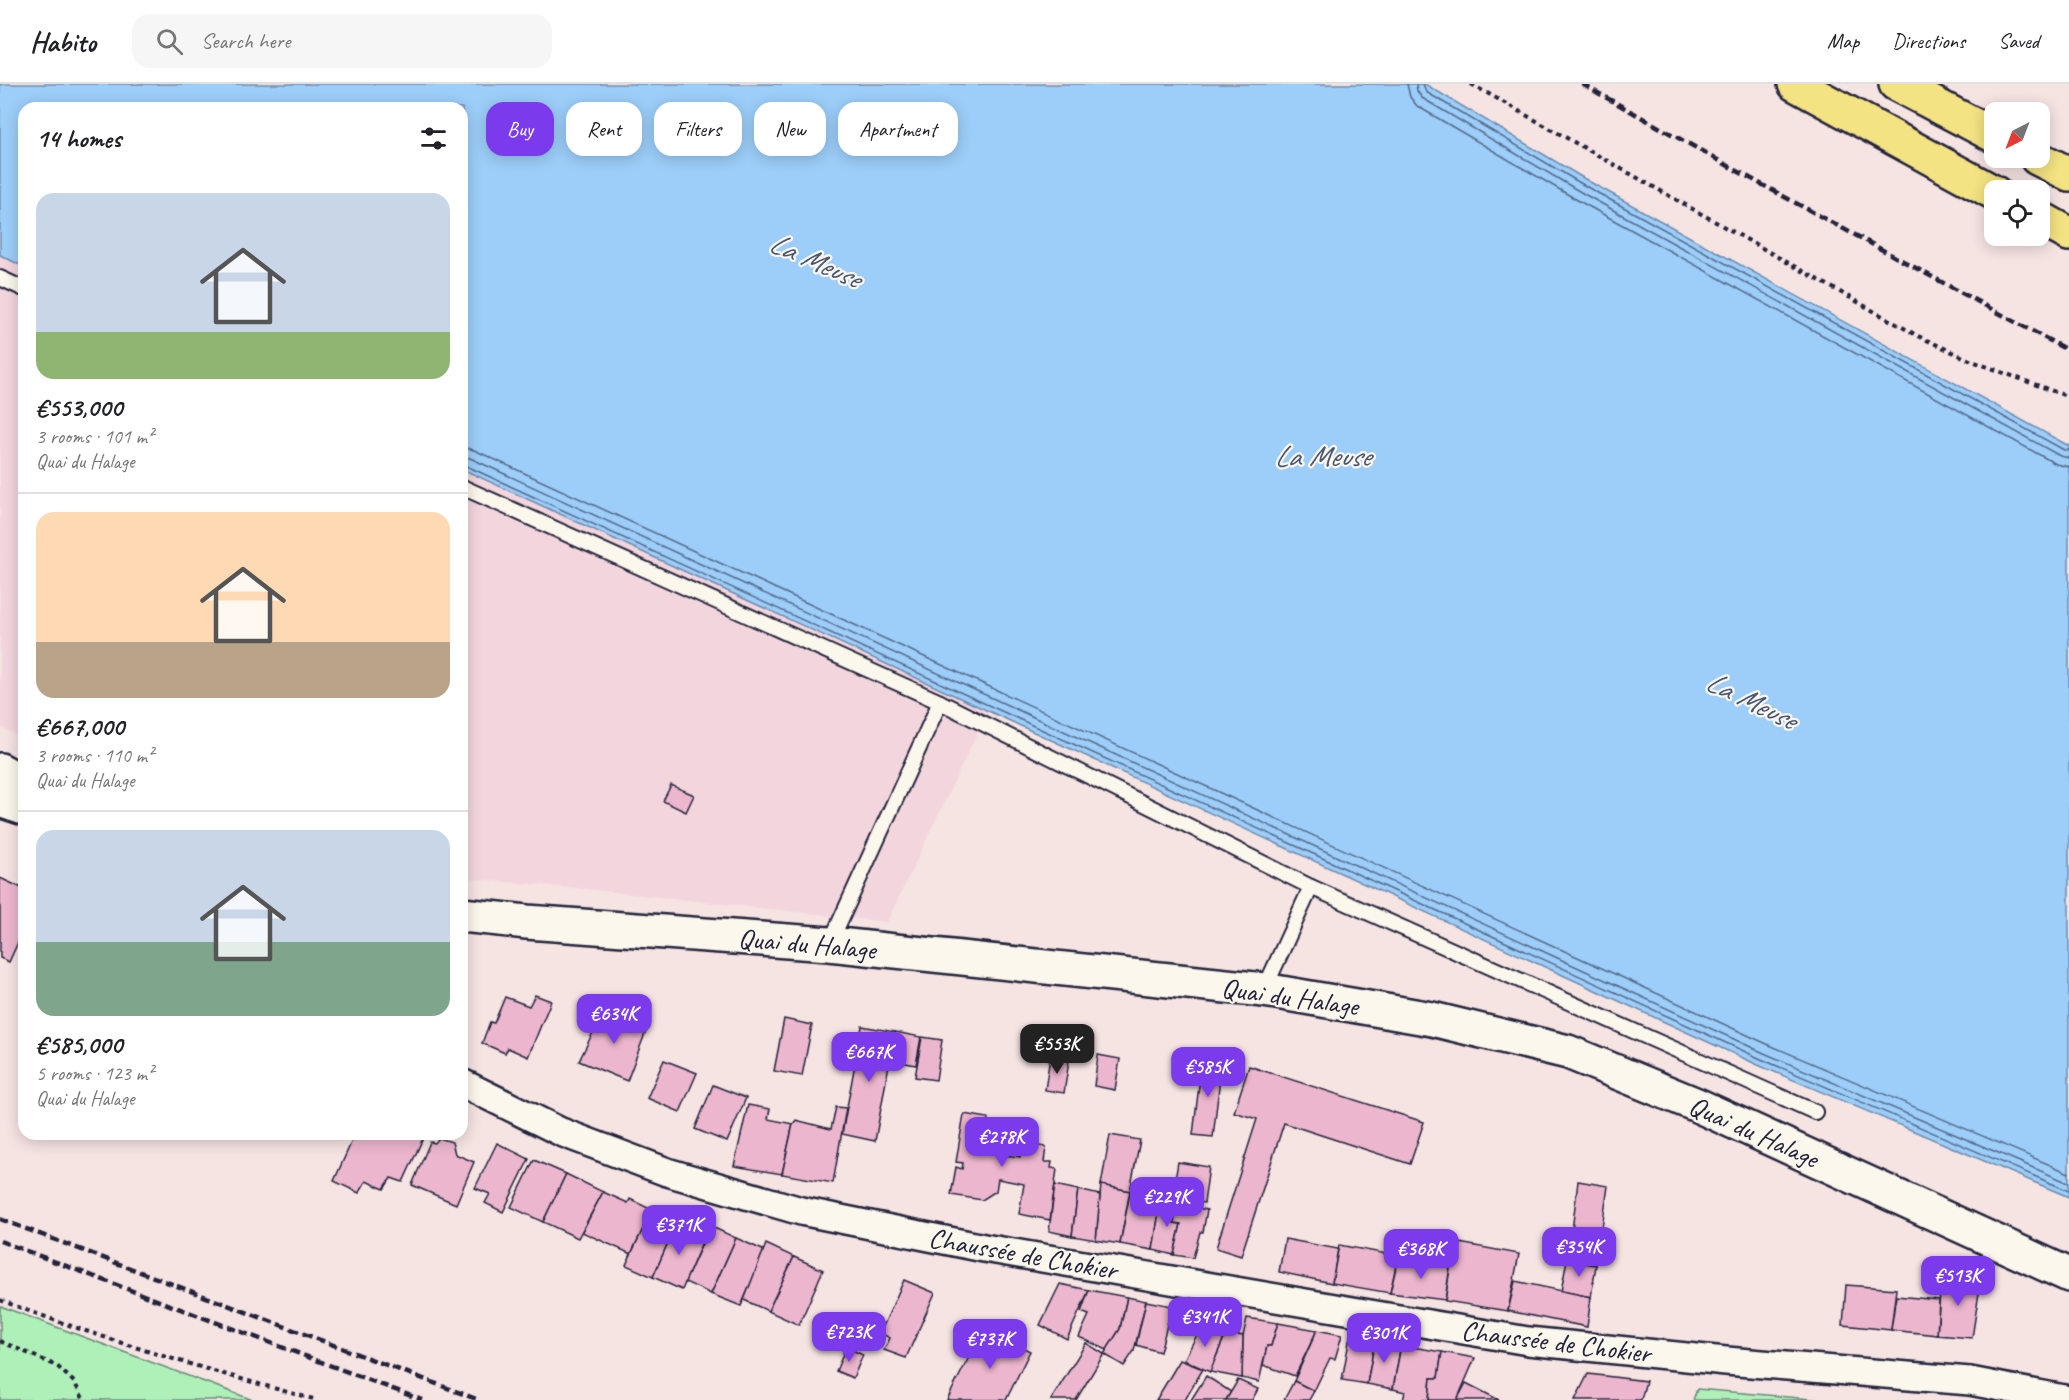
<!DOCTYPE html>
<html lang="en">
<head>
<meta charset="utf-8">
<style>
	body { margin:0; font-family:Caveat,sans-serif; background:#f6f6f6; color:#202124; height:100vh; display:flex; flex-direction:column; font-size:22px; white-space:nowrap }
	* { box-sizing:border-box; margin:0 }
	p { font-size:20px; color:#757577 }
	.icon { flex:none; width:33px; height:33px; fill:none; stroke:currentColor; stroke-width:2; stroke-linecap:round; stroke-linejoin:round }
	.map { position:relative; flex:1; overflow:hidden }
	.details { position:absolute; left:18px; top:18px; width:450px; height:1038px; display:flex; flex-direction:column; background:#fff; border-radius:18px; box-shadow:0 3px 15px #0003 }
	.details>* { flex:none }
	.guide { position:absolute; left:486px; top:18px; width:570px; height:54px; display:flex; gap:12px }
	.needle { width:39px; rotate:222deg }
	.tools { position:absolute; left:1984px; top:18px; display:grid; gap:12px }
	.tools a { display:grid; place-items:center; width:66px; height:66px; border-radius:12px; background:#fff; box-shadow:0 3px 15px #0003; font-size:30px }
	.price { position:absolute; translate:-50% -51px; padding:0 14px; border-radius:12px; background:#7c3aed; color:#fff; font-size:20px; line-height:39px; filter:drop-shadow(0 2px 3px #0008) }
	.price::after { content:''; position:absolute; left:50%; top:36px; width:18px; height:14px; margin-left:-9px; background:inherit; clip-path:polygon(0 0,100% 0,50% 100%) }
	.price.on { background:#222; color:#fff }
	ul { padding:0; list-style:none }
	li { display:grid; align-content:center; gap:12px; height:318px; padding:0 18px }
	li+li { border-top:2px solid #e0e0e0 }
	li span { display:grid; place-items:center; height:186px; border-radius:18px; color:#555 }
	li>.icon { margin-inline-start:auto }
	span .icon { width:108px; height:108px; fill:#fffc; stroke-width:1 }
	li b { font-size:26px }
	h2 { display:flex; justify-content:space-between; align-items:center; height:72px; padding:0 18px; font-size:26px }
	.tag { padding:0 21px; border-radius:18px; background:#fff; box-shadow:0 3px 15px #0003; font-size:21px; line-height:54px }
	.tag.on { background:#7c3aed; color:#fff }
	header { display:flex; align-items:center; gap:36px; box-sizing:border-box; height:84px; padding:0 30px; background:#fff; border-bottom:2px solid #e0e0e0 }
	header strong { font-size:28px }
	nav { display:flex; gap:33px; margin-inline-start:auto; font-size:21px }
	.search { width:420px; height:54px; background:#f6f6f6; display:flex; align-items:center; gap:15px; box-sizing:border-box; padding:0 21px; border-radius:18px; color:#757577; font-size:22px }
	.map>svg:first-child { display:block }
</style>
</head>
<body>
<header>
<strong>Habito</strong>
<div class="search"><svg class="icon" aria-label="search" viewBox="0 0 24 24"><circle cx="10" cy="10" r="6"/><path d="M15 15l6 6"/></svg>Search here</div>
<nav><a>Map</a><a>Directions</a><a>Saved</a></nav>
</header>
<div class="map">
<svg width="2069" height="1316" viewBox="0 0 2069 1316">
	<rect width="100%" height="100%" fill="#f6e4e3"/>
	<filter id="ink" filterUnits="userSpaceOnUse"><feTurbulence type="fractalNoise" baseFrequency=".0167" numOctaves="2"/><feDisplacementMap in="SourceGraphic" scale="12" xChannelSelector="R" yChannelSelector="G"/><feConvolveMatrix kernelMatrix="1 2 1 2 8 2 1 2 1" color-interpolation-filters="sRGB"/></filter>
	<g filter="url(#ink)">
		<g fill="#f3d6dd">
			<polygon points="0,169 24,181 24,655 0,643"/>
			<polygon points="462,385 988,627 887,838 585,805 462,794"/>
		</g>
		<g fill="#aff0b8" stroke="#68897a" stroke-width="1.5">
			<polygon points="0,1222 253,1316 0,1316"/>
			<polygon points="1697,1305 1823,1316 1693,1316"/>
		</g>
		<polygon fill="#9ccef9" stroke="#6b89ad" stroke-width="1.5" points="0,0 1425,0 1590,98 2069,362 2069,1113 1758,981 462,385 462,24 24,24 24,183 0,171"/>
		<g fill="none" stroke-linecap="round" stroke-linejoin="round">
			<g stroke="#536787" stroke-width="1.5">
				<polyline points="1407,0 1410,13 1417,22 1579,117 2056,380 2069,383"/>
				<polyline points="1416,0 1417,7 1422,14 1584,110 2060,372 2069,374"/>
				<polyline points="1423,0 1426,8 1587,103 2064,366 2069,366"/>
				<polyline points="462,363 474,366 1767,960 2069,1089"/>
				<polyline points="462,372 470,374 1764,969 2069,1099"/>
				<polyline points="462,380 1761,975 2069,1107"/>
			</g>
		</g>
		<g fill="#ecb6ce" stroke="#22223b" stroke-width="1.5">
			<polygon points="671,701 694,711 686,728 663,717"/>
			<polygon points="0,794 24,805 24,845 9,878 0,874"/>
			<polygon points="535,911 551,917 528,973 508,964 505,969 482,959 490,938 494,939 505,913 529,922"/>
			<polygon points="604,926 648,942 627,997 579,977"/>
			<polygon points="784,935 812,941 802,992 774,987"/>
			<polygon points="862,942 895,948 875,1057 842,1050"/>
			<polygon points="895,948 921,953 916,981 890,976"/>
			<polygon points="922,953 942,956 936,996 915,993"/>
			<polygon points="1098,971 1120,975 1115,1006 1094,1002"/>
			<polygon points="1050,973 1069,977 1064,1009 1045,1006"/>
			<polygon points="664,976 697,989 680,1028 647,1014"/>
			<polygon points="1202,976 1222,978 1213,1053 1193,1051"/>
			<polygon points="1249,982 1424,1038 1410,1080 1284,1039 1241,1172 1216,1164 1257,1035 1234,1028"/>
			<polygon points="713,1001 746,1014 727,1058 695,1045"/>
			<polygon points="748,1021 770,1025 768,1035 793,1040 782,1090 734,1082"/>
			<polygon points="836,1023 846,1024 833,1099 782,1090 793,1040 796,1036 831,1045"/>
			<polygon points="964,1030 988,1034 987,1044 1008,1047 1005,1071 1020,1073 1023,1059 1046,1063 1044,1078 1052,1078 1051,1084 1057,1085 1050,1136 1019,1130 1024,1100 998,1095 996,1107 982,1116 951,1111 956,1083 962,1085 963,1079 956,1078"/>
			<polygon points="355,1050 420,1050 424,1052 403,1098 391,1094 384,1105 366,1097 359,1109 334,1097"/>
			<polygon points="1110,1051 1140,1056 1130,1107 1101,1101"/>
			<polygon points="439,1054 452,1058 455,1070 474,1078 456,1120 412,1101 430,1058 435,1059"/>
			<polygon points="497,1059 529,1075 503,1128 485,1119 490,1110 475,1104"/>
			<polygon points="534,1076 566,1090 543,1138 511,1123"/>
			<polygon points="1178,1078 1209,1083 1204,1119 1172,1114"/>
			<polygon points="566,1090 603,1108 578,1154 543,1138"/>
			<polygon points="1578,1097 1608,1102 1601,1151 1572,1147"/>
			<polygon points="1055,1101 1078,1106 1072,1152 1049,1147"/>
			<polygon points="1101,1101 1130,1107 1120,1160 1096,1156"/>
			<polygon points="1078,1106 1100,1111 1096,1156 1072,1152"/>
			<polygon points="603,1108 628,1119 630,1115 652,1126 631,1170 582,1148"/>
			<polygon points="1130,1109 1161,1115 1153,1166 1120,1160"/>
			<polygon points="1161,1115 1178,1119 1174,1139 1181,1140 1174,1171 1153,1166"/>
			<polygon points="1178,1119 1207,1126 1203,1148 1200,1148 1193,1174 1174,1171 1181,1140 1174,1139"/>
			<polygon points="652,1126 677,1138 653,1193 626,1181"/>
			<polygon points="677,1138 705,1151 682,1206 653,1193"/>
			<polygon points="710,1142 736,1154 711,1210 685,1198"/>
			<polygon points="1572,1147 1601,1151 1596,1181 1567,1176"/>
			<polygon points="736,1154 765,1167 741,1222 711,1210"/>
			<polygon points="1285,1155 1338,1165 1332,1199 1279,1188"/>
			<polygon points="1454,1158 1519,1170 1508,1227 1445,1217"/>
			<polygon points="766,1160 794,1173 768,1227 744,1216"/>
			<polygon points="1339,1161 1398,1172 1390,1209 1332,1199"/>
			<polygon points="794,1173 823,1186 799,1241 768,1227"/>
			<polygon points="1398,1175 1450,1182 1445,1216 1390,1209"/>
			<polygon points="1567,1176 1596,1181 1591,1213 1561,1207"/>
			<polygon points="1941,1193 1981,1196 1972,1254 1937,1251"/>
			<polygon points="904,1196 935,1209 906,1274 884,1266 890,1254 880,1249"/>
			<polygon points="1515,1197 1591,1213 1587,1243 1508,1227"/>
			<polygon points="1060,1200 1089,1206 1067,1255 1040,1241"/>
			<polygon points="1846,1201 1896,1205 1891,1246 1843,1241"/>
			<polygon points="1089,1206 1127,1213 1120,1245 1107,1266 1079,1253 1089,1231 1081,1228"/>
			<polygon points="1896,1212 1939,1216 1937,1251 1891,1246"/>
			<polygon points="1127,1213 1146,1217 1134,1267 1124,1282 1104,1270 1120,1245"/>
			<polygon points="1146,1217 1172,1222 1160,1268 1136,1261"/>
			<polygon points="1247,1234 1278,1239 1271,1262 1267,1262 1259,1298 1242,1294 1243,1252"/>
			<polygon points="1278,1239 1317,1246 1295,1292 1263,1281 1267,1262 1271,1262"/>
			<polygon points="1201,1243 1226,1249 1210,1288 1184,1276"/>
			<polygon points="984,1244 1030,1267 1006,1316 947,1316"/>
			<polygon points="1317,1246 1342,1251 1335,1275 1330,1274 1314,1307 1294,1297"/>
			<polygon points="1226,1249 1243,1252 1242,1294 1210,1288"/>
			<polygon points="1350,1252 1375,1256 1367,1300 1342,1296"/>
			<polygon points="1375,1256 1401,1261 1393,1305 1367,1300"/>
			<polygon points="1086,1259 1104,1270 1076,1316 1051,1316"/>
			<polygon points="1401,1261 1442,1268 1438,1294 1431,1294 1429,1316 1403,1316 1405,1308 1393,1305"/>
			<polygon points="846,1263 863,1271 853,1294 836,1287"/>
			<polygon points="1442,1268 1475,1274 1457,1316 1429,1316 1431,1294 1438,1294"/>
			<polygon points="1180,1276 1203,1285 1185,1316 1156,1316"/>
			<polygon points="1588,1290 1646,1297 1641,1316 1575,1316"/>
			<polygon points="1206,1292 1231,1308 1226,1316 1191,1316"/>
			<polygon points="1238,1296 1258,1305 1252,1316 1226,1316"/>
			<polygon points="1294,1297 1314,1307 1309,1316 1284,1316"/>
			<polygon points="1466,1299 1499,1316 1457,1316"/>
		</g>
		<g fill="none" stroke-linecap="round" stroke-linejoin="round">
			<defs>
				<g id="service">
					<polyline points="0,194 24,205"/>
					<polyline points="462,403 940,618 830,859"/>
					<polyline points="940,618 1311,803 1815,1028"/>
					<polyline points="1264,906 1311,803"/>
				</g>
				<polyline id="minor" points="462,999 561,1048 667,1088 801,1127 984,1164 1528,1257 1726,1277 1970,1297 2069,1316"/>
				<g id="secondary">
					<polyline points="0,686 24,699"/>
					<polyline points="0,716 24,724"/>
					<polyline points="462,831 527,838 829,860 1264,906 1432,935 1568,968 1697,1021 2069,1191"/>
				</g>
				<g id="trunk">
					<polyline points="1795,0 1995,109"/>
					<polyline points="1896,0 1995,52"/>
					<polyline points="2037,74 2069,90"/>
					<polyline points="2040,134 2069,150"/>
				</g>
			</defs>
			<use href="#service" stroke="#22223b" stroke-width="18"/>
			<use href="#minor" stroke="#22223b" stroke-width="32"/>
			<use href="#secondary" stroke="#22223b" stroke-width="38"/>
			<use href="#trunk" stroke="#22223b" stroke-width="38"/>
			<g stroke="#22223b" stroke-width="4" stroke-dasharray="4.5 4.5" stroke-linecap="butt">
				<polyline points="1471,0 1918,252 1972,277 2069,313"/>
				<path d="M 0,1216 C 104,1256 210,1287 317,1316"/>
				<polyline points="0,1257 57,1282 74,1298 84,1316"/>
			</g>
			<use href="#service" stroke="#fbf7ec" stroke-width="14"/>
			<use href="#minor" stroke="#fbf7ec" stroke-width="27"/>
			<use href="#secondary" stroke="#fbf7ec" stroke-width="33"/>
			<use href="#trunk" stroke="#f4e382" stroke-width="33"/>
			<g stroke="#22223b" stroke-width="4.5" stroke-dasharray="9 4.5" stroke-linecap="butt">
				<polyline points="1582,0 1759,99 2069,267"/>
				<polyline points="0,1135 479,1316"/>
				<polyline points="0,1157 422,1316"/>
			</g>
		</g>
	</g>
	<g text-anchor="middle" stroke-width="4.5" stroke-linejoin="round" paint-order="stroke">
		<g font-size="28" fill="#22223b" stroke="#fbf7ec">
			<text transform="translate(807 859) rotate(5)" y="10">Quai du Halage</text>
			<text transform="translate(1290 912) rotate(8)" y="10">Quai du Halage</text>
			<text transform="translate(1754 1047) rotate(24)" y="10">Quai du Halage</text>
			<text transform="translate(1023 1169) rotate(10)" y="10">Chaussée de Chokier</text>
			<text transform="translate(1556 1257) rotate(7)" y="10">Chaussée de Chokier</text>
		</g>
		<g font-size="30" font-style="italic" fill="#475674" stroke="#fbf7ec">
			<text transform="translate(815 176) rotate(24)" y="10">La Meuse</text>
			<text x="1322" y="382">La Meuse</text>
			<text transform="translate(1751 616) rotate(26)" y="10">La Meuse</text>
		</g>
	</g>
</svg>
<div class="tools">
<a><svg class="needle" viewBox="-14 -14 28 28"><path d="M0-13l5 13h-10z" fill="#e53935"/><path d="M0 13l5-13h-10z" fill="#757577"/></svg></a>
<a><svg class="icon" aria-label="locate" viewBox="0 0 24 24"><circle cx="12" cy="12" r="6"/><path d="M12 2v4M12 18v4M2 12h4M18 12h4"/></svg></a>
</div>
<b class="price" style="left:614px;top:961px">€634K</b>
<b class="price on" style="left:1057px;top:991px">€553K</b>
<b class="price" style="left:869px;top:999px">€667K</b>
<b class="price" style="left:1208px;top:1014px">€585K</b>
<b class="price" style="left:1002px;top:1084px">€278K</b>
<b class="price" style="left:1167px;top:1144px">€229K</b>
<b class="price" style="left:679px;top:1172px">€371K</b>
<b class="price" style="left:1579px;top:1194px">€354K</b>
<b class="price" style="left:1421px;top:1196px">€368K</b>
<b class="price" style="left:1958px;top:1223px">€513K</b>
<b class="price" style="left:1205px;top:1264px">€341K</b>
<b class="price" style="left:849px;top:1279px">€723K</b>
<b class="price" style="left:1384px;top:1280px">€301K</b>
<b class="price" style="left:990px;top:1286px">€737K</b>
<div class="guide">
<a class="tag on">Buy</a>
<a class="tag">Rent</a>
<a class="tag">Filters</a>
<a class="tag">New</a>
<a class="tag">Apartment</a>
</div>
<section class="details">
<h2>14 homes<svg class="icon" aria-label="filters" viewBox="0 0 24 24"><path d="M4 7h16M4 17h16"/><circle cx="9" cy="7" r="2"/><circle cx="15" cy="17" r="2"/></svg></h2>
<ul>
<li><span style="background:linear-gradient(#c9d6e8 75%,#8fb573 0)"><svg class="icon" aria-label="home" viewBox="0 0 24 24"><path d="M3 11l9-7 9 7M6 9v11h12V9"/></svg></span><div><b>€553,000</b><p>3 rooms · 101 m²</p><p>Quai du Halage</p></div></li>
<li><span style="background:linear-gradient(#ffd9b3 70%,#b9a48a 0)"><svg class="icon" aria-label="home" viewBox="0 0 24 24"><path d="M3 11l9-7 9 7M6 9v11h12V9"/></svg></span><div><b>€667,000</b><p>3 rooms · 110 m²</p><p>Quai du Halage</p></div></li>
<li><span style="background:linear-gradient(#c9d6e8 60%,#7fa58c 0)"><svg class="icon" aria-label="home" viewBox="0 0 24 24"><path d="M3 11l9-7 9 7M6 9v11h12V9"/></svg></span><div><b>€585,000</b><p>5 rooms · 123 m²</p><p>Quai du Halage</p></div></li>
</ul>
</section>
</div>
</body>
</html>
